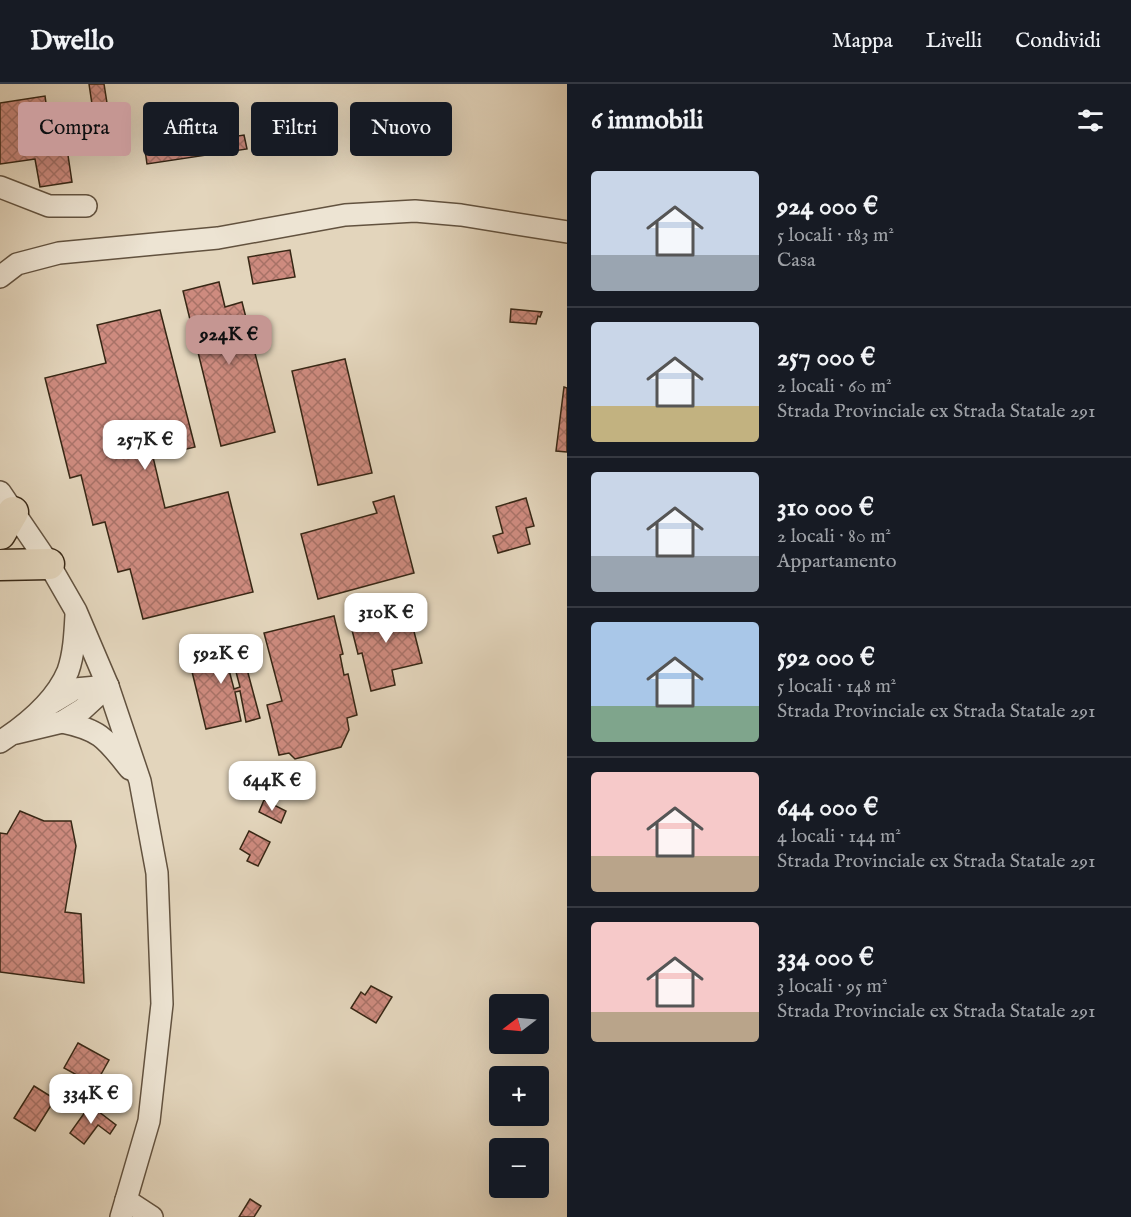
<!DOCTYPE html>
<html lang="it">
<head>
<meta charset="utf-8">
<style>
	body { margin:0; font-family:"IM FELL English",serif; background:#20242c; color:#f1f3f6; height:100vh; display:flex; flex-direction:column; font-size:22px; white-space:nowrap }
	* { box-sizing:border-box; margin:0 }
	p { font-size:20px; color:#9ea1a6 }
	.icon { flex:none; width:33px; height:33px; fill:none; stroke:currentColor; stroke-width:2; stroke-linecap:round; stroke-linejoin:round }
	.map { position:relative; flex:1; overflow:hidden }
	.sheet { display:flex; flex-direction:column; background:#171b24; width:564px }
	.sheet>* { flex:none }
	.top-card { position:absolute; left:18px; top:18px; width:459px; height:54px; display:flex; gap:12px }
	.needle { width:39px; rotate:254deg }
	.tools { position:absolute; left:489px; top:910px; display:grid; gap:12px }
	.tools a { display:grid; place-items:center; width:60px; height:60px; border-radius:6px; background:#171b24; box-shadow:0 6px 24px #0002; font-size:30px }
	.price { position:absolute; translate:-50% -51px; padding:0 14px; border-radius:12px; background:#fff; color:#222; font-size:20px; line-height:39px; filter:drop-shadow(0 2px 3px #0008) }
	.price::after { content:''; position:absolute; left:50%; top:36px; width:18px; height:14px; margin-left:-9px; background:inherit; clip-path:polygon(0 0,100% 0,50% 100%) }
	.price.active { background:#c59692; color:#111 }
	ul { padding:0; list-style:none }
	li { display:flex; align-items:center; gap:18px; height:150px; padding:0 24px }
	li+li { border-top:2px solid #363941 }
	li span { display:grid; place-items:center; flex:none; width:168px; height:120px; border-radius:6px; color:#555 }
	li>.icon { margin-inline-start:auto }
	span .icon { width:72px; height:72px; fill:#fffc; stroke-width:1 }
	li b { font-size:26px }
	h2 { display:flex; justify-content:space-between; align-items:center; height:72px; padding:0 24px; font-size:26px }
	.tag { padding:0 21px; border-radius:6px; background:#171b24; box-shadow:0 6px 24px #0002; font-size:21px; line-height:54px }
	.tag.active { background:#c59692; color:#111 }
	header { display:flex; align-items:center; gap:36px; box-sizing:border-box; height:84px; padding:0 30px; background:#171b24; border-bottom:2px solid #363941 }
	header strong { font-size:28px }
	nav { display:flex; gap:33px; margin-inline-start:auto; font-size:21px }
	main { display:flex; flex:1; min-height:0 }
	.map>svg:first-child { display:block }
</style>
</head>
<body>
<header>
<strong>Dwello</strong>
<nav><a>Mappa</a><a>Livelli</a><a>Condividi</a></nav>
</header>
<main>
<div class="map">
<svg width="567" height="1133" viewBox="0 0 567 1133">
	<defs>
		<pattern id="building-cross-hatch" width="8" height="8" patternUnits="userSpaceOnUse" patternTransform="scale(1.5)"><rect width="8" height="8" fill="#ce8b7f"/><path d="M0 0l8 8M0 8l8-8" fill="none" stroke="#a87267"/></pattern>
	</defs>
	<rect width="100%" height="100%" fill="#e3d5bc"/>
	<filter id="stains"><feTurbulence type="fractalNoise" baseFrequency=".00333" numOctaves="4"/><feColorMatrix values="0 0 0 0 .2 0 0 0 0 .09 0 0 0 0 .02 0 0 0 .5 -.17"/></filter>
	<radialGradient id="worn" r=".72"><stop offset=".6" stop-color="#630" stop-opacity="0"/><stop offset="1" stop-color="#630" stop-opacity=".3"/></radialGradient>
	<g fill="url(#building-cross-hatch)" stroke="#372715" stroke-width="1.5" fill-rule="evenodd">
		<polygon points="89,0 104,0 107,19 92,20"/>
		<polygon points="45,12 49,40 63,38 72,98 40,103 35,75 0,80 0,19"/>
		<polygon points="244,51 247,65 147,80 145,66"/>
		<polygon points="290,166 295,193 253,200 248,173"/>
		<polygon points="219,198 225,223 242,218 275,348 221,362 183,207"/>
		<polygon points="511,225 542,228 540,233 538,232 536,240 510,238"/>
		<polygon points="160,226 195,363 153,373 165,424 228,408 253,508 143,535 130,485 118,488 105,438 93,441 81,391 70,394 45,294 106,279 97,241"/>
		<polygon points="345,275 372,389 318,401 292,287"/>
		<polygon points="564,303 567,304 567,368 556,367"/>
		<polygon points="394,412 414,489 318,515 301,450 377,429 373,418"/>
		<polygon points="526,414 534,442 526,444 530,460 498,469 493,452 503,449 496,423"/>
		<polygon points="407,520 422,579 392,586 395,601 371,607 362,569 358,570 349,534"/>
		<polygon points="334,532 343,570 340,571 344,591 348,590 357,631 347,634 349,646 341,663 295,675 289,669 279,671 267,621 282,617 264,549"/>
		<path d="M 221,554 L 228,579 L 244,574 L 260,634 L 246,638 L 240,607 L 235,608 L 241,637 L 206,645 L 186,563 ZM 235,584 L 240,603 L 234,605 L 229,586 Z"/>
		<polygon points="264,716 286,727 281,739 259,728"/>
		<polygon points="20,727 44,737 71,737 76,762 65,828 81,830 84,899 0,888 0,749 7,750"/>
		<polygon points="249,747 270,758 258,782 247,777 250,771 240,765"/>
		<polygon points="371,902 392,913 376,939 351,924 361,908 365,911"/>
		<polygon points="78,959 109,976 95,1001 64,984"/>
		<polygon points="34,1002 55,1015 35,1047 14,1034"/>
		<polygon points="90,1021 116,1041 110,1050 98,1041 84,1060 70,1049"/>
		<polygon points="250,1115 261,1122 254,1133 239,1133"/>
	</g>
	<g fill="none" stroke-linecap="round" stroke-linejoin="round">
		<defs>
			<g id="minor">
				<polyline points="0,103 49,122 86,122"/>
				<polyline points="0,193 17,180 59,169 218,154 345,131 415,127 461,131 567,148"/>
				<polyline points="0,408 49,480 76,527 108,602 140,697 157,789 162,920 149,1037 121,1133"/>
				<polyline points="50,620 75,605 108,602"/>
				<path d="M 62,638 C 101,646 106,655 130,685"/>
				<polyline points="16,649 62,638 83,625 108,602"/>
				<path d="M 0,658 C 26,641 56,616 68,587 C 74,570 75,550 76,531"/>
				<polyline points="126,1116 152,1133"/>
			</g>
			<g id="highway">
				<polyline points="0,450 13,428"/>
				<polyline points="0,481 49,480"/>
			</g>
		</defs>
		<use href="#minor" stroke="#62523f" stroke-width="24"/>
		<use href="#highway" stroke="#372715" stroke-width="33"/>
		<use href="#minor" stroke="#ede4d3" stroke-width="21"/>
		<use href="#highway" stroke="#e3d5bc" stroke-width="30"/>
	</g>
	<rect width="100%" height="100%" filter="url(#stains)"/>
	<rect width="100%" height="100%" fill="url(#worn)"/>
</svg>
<div class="tools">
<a><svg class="needle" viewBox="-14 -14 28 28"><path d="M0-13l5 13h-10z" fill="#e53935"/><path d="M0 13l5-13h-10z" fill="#9ea1a6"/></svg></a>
<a>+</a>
<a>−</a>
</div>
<b class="price active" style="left:229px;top:282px">924K €</b>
<b class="price" style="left:145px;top:387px">257K €</b>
<b class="price" style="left:386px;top:560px">310K €</b>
<b class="price" style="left:221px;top:601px">592K €</b>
<b class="price" style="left:272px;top:728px">644K €</b>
<b class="price" style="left:91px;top:1041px">334K €</b>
<div class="top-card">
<a class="tag active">Compra</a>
<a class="tag">Affitta</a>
<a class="tag">Filtri</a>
<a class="tag">Nuovo</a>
</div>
</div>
<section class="sheet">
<h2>6 immobili<svg class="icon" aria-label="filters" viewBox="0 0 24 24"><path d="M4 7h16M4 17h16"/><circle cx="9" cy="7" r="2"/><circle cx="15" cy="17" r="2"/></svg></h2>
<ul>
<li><span style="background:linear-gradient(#c9d6e8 70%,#9aa5b1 0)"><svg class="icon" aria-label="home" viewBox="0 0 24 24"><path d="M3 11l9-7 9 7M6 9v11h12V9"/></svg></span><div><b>924 000 €</b><p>5 locali · 183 m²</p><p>Casa</p></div></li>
<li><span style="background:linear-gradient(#c9d6e8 70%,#c2b280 0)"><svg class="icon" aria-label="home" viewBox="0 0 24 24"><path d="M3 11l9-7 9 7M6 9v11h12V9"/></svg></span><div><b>257 000 €</b><p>2 locali · 60 m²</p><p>Strada Provinciale ex Strada Statale 291</p></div></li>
<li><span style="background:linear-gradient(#c9d6e8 70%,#9aa5b1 0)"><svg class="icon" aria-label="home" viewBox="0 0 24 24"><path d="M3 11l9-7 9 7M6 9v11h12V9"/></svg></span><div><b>310 000 €</b><p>2 locali · 80 m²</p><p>Appartamento</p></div></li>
<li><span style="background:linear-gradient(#a9c7e8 70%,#7fa58c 0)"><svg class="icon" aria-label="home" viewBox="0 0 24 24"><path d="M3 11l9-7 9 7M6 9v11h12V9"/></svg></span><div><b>592 000 €</b><p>5 locali · 148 m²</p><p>Strada Provinciale ex Strada Statale 291</p></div></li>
<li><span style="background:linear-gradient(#f6c9c9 70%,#b9a48a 0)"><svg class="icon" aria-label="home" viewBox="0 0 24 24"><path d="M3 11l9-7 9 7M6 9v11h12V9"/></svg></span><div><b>644 000 €</b><p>4 locali · 144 m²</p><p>Strada Provinciale ex Strada Statale 291</p></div></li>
<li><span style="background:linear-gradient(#f6c9c9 75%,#b9a48a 0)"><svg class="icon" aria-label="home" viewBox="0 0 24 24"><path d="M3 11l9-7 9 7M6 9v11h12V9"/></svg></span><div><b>334 000 €</b><p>3 locali · 95 m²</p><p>Strada Provinciale ex Strada Statale 291</p></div></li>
</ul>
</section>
</main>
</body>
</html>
